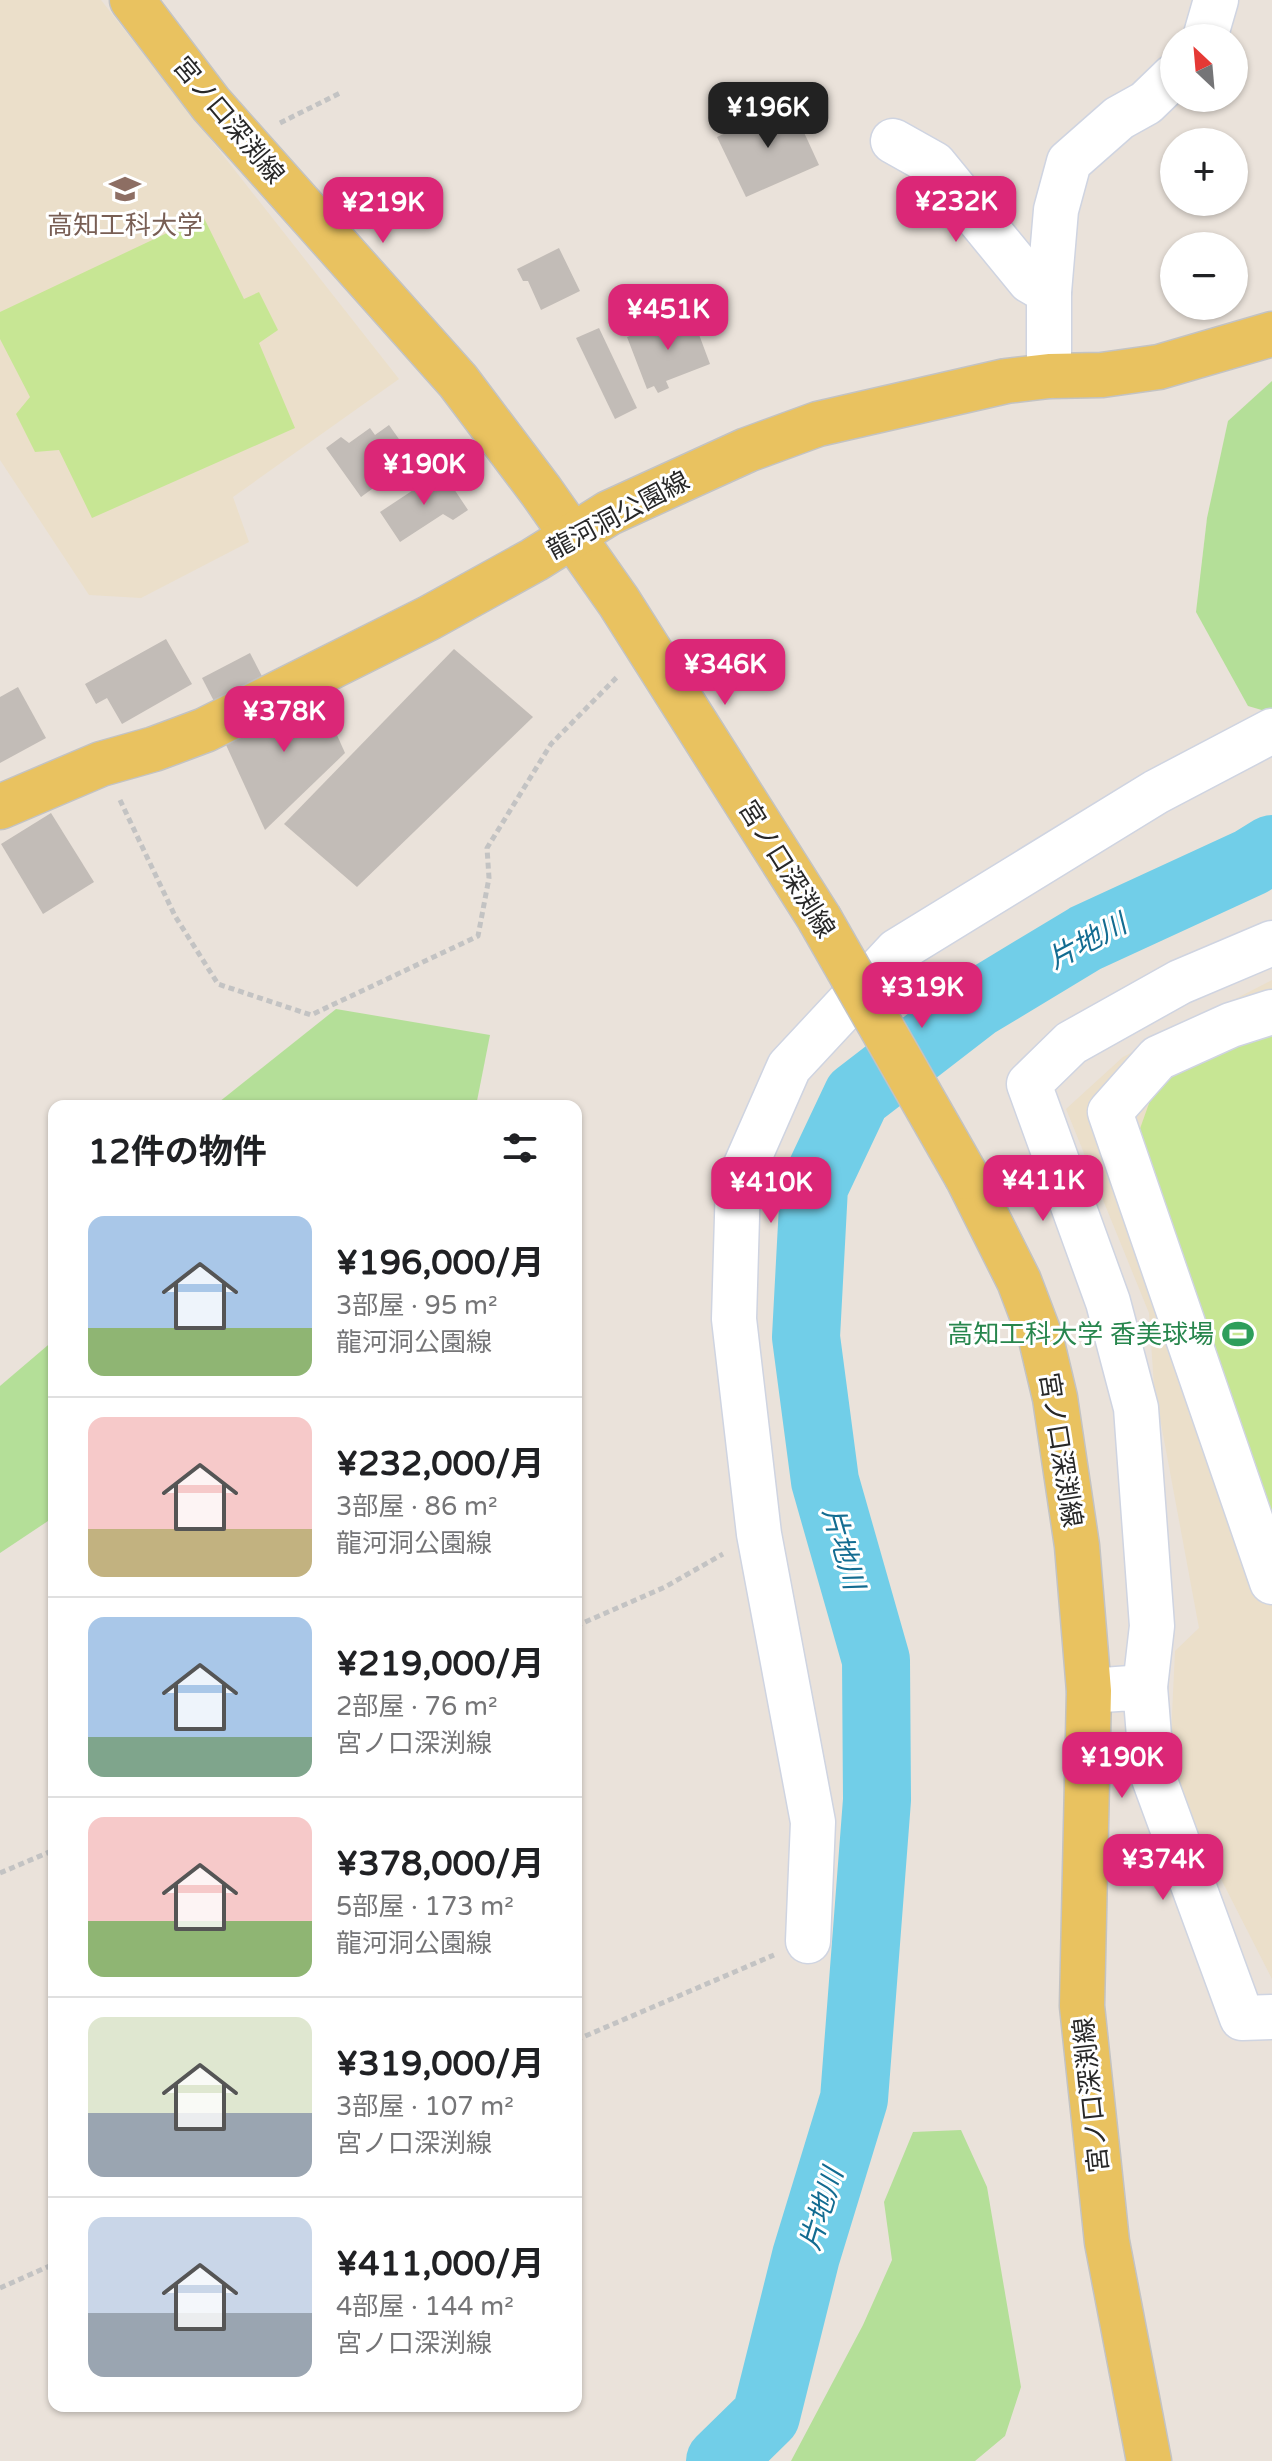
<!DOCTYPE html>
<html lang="ja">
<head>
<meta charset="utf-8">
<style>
	body { margin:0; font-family:"Varela Round","Noto Sans JP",sans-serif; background:#f2f2f2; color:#202124; height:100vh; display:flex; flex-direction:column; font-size:30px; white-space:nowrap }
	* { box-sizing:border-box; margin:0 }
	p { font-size:26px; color:#757577 }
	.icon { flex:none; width:44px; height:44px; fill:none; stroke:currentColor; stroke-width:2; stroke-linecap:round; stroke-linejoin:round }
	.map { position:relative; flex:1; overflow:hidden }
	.panel { position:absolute; left:48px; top:1100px; width:534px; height:1312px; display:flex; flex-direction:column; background:#fff; border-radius:16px; box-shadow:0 2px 6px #0004 }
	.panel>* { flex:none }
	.needle { width:52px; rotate:334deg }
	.buttons { position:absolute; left:1160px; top:24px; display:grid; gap:16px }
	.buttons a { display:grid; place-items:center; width:88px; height:88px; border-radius:50%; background:#fff; box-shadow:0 2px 6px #0004; font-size:40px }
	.price { position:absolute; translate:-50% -68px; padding:0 18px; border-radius:16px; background:#db2777; color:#fff; font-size:26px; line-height:52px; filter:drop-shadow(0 2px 4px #0008) }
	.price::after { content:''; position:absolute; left:50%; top:48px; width:24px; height:18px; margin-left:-12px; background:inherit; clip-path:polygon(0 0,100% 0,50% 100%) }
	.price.selected { background:#222; color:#fff }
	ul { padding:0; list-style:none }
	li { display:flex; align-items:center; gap:24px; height:200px; padding:0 40px }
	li+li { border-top:2px solid #e0e0e0 }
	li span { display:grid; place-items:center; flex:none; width:224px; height:160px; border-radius:16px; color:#555 }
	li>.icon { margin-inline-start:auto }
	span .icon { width:96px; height:96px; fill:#fffc; stroke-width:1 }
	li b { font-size:34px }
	h2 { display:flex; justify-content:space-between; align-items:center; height:96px; padding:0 40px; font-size:34px }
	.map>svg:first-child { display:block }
</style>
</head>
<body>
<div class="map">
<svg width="1272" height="2461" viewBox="0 0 1272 2461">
	<rect width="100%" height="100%" fill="#eae2da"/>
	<g fill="#ebdfca">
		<polygon points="0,0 101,0 399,379 233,497 249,542 141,598 89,595 0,460"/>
		<polygon points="1272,980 1272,1979 1169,1777 1175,1651 1199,1628 1154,1386 1149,1313 1066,1109 1123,1057"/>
	</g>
	<g fill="#b4df98">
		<polygon points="1272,381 1272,713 1248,706 1196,612 1207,518 1228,421"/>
		<polygon points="336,1009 490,1035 476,1106 214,1106"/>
		<polygon points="54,1340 54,1517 0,1553 0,1386"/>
		<polygon points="961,2130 987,2187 1021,2387 1005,2436 975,2461 791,2461 863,2325 892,2260 884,2202 913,2132"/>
	</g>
	<g fill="#c7e694">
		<polygon points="203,216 244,299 259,292 278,330 259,343 295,428 92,518 59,450 35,452 16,414 30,397 0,339 0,312"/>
		<polygon points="1272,1033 1272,1531 1137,1137 1152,1095 1190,1054"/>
	</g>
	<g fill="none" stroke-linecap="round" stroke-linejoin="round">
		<polyline stroke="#71cee8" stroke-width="68" points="720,2461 766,2416 806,2256 854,2099 877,1800 876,1660 825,1481 806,1337 814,1187 857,1096 975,1005 1086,938 1251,862 1272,849"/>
	</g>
	<g fill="#c2bcb7">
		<polygon points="790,102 819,165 746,197 717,137"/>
		<polygon points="559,248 580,291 541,310 528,281 523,281 517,269"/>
		<polygon points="691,313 710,364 666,381 669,388 658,393 654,386 647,389 627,337"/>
		<polygon points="599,328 637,408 615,419 576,338"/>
		<polygon points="389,425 413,459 361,497 326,448 341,437 349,443 370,428 375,435"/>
		<polygon points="442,471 468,510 453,520 443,514 400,542 380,512"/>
		<polygon points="166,639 192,684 122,724 107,698 96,704 85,684"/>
		<polygon points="454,649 533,717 357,887 284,824"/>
		<polygon points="250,653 265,682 217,707 202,678"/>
		<polygon points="18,687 46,738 0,763 0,697"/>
		<polygon points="317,690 345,753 265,830 221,734"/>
		<polygon points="51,813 94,882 43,914 1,844"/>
	</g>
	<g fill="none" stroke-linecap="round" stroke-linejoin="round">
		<defs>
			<g id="minor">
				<polyline points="1205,38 1216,0"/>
				<polyline points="893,141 934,164 1030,281 1049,292"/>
				<polyline points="1049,376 1049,292 1056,210 1069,162 1119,118 1146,103 1174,76"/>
				<polyline points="1272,1012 1231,1025 1158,1058 1110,1112 1272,1582"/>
				<polyline points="1145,1687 1152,1626 1136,1408 1108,1302 1029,1084 1071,1043 1180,982 1272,943"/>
				<polyline points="1089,1691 1145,1687 1152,1773 1242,2018 1272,2017"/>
				<polyline points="808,1941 813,1822 759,1534 734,1319 738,1183 789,1067 897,951 1156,792 1272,731"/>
			</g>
			<g id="major">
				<polyline points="132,0 211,104 458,381 541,491 619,602 819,918"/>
				<polyline points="0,807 101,764 154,749 205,730 429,618 534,560 609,513 747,450 818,424 1006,381 1049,376 1102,375 1159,367 1272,334"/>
				<polyline points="967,1177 1019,1281 1041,1339 1055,1398 1077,1546 1089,1691 1082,2006 1107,2242 1149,2461"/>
			</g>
		</defs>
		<use href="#minor" stroke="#cfd4e1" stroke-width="47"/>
		<use href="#major" stroke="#c3c3c3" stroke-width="47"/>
		<g stroke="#c3c3c3" stroke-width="5" stroke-dasharray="6 4" stroke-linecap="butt">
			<polyline points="280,123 340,93"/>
			<polyline points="120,800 175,916 218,984 311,1015 478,936 489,878 487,848 551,744 618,676"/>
			<polyline points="576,1626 665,1587 723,1554"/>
			<polyline points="0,1873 54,1850"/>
			<polyline points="576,2040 774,1955"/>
			<polyline points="0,2288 54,2264"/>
		</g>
		<use href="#minor" stroke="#fff" stroke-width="44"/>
		<use href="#major" stroke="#e9c260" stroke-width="44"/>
		<defs>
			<polyline id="major-bridge" points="819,918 967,1177"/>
		</defs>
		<use href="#major-bridge" stroke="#c3c3c3" stroke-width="47" stroke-linecap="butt"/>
		<use href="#major-bridge" stroke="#e9c260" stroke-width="44"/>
	</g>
	<defs>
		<symbol id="university-bare" viewBox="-9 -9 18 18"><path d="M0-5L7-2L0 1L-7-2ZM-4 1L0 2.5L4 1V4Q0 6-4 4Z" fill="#8d6e63" stroke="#fff" stroke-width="2.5" paint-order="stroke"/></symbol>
		<symbol id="stadium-bare" viewBox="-9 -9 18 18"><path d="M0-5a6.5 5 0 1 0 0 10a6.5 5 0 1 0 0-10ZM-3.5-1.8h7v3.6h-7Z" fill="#2e9e5b" stroke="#fff" stroke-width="2.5" paint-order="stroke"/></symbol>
	</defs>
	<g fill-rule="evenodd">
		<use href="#university-bare" x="103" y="167" width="44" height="44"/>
		<use href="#stadium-bare" x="1216" y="1312" width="44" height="44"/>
	</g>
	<g text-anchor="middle" stroke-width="6" stroke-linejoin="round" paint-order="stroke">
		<g font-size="26" fill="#282828" stroke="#fff">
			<text transform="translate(229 120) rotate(50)" y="9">宮ノ口深渕線</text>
			<text transform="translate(618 515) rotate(-28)" y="9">龍河洞公園線</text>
			<text transform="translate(787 869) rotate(58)" y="9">宮ノ口深渕線</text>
			<text transform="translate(1061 1450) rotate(81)" y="9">宮ノ口深渕線</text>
			<text transform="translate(1091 2095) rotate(-96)" y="9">宮ノ口深渕線</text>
		</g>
		<g font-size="26" fill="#785e54" stroke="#fff">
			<text x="125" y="234">高知工科大学</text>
		</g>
		<g font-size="26" fill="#27864d" stroke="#fff" text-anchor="end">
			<text x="1214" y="1343">高知工科大学 香美球場</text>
		</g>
		<g font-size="28" font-style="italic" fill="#136c91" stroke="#fff">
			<text transform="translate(1087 941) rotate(-28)" y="10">片地川</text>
			<text transform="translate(844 1548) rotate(74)" y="10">片地川</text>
			<text transform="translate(821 2209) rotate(-73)" y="10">片地川</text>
		</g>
	</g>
</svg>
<div class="buttons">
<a><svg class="needle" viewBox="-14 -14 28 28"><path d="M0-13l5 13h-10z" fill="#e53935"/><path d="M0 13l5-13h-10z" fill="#757577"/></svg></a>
<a>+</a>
<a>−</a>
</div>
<b class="price selected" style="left:768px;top:150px">¥196K</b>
<b class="price" style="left:956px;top:244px">¥232K</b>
<b class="price" style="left:383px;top:245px">¥219K</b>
<b class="price" style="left:668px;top:352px">¥451K</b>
<b class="price" style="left:424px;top:507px">¥190K</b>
<b class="price" style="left:725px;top:707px">¥346K</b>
<b class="price" style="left:284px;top:754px">¥378K</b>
<b class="price" style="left:922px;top:1030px">¥319K</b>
<b class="price" style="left:1043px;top:1223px">¥411K</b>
<b class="price" style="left:771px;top:1225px">¥410K</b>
<b class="price" style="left:1122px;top:1800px">¥190K</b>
<b class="price" style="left:1163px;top:1902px">¥374K</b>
<section class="panel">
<h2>12件の物件<svg class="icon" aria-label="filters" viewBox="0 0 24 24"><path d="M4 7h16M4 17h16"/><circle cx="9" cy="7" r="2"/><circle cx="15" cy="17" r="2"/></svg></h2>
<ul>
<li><span style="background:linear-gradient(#a9c7e8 70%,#8fb573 0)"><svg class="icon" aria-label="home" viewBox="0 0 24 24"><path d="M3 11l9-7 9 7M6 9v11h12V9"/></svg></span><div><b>¥196,000/月</b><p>3部屋 · 95 m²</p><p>龍河洞公園線</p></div></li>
<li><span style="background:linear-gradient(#f6c9c9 70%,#c2b280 0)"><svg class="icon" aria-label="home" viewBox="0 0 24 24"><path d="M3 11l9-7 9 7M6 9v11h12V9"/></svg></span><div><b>¥232,000/月</b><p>3部屋 · 86 m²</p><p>龍河洞公園線</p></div></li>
<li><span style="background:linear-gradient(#a9c7e8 75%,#7fa58c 0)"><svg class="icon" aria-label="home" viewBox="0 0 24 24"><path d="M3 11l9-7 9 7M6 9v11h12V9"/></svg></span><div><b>¥219,000/月</b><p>2部屋 · 76 m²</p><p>宮ノ口深渕線</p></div></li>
<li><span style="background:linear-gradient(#f6c9c9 65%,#8fb573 0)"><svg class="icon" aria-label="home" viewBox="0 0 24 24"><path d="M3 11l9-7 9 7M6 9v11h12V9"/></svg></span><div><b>¥378,000/月</b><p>5部屋 · 173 m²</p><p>龍河洞公園線</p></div></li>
<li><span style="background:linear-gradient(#dfe7d0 60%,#9aa5b1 0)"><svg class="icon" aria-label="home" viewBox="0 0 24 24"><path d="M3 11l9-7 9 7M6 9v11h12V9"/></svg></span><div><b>¥319,000/月</b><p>3部屋 · 107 m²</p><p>宮ノ口深渕線</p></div></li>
<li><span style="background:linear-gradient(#c9d6e8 60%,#9aa5b1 0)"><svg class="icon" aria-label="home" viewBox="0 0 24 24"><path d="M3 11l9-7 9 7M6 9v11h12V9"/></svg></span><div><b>¥411,000/月</b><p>4部屋 · 144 m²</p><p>宮ノ口深渕線</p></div></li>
</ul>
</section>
</div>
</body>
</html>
